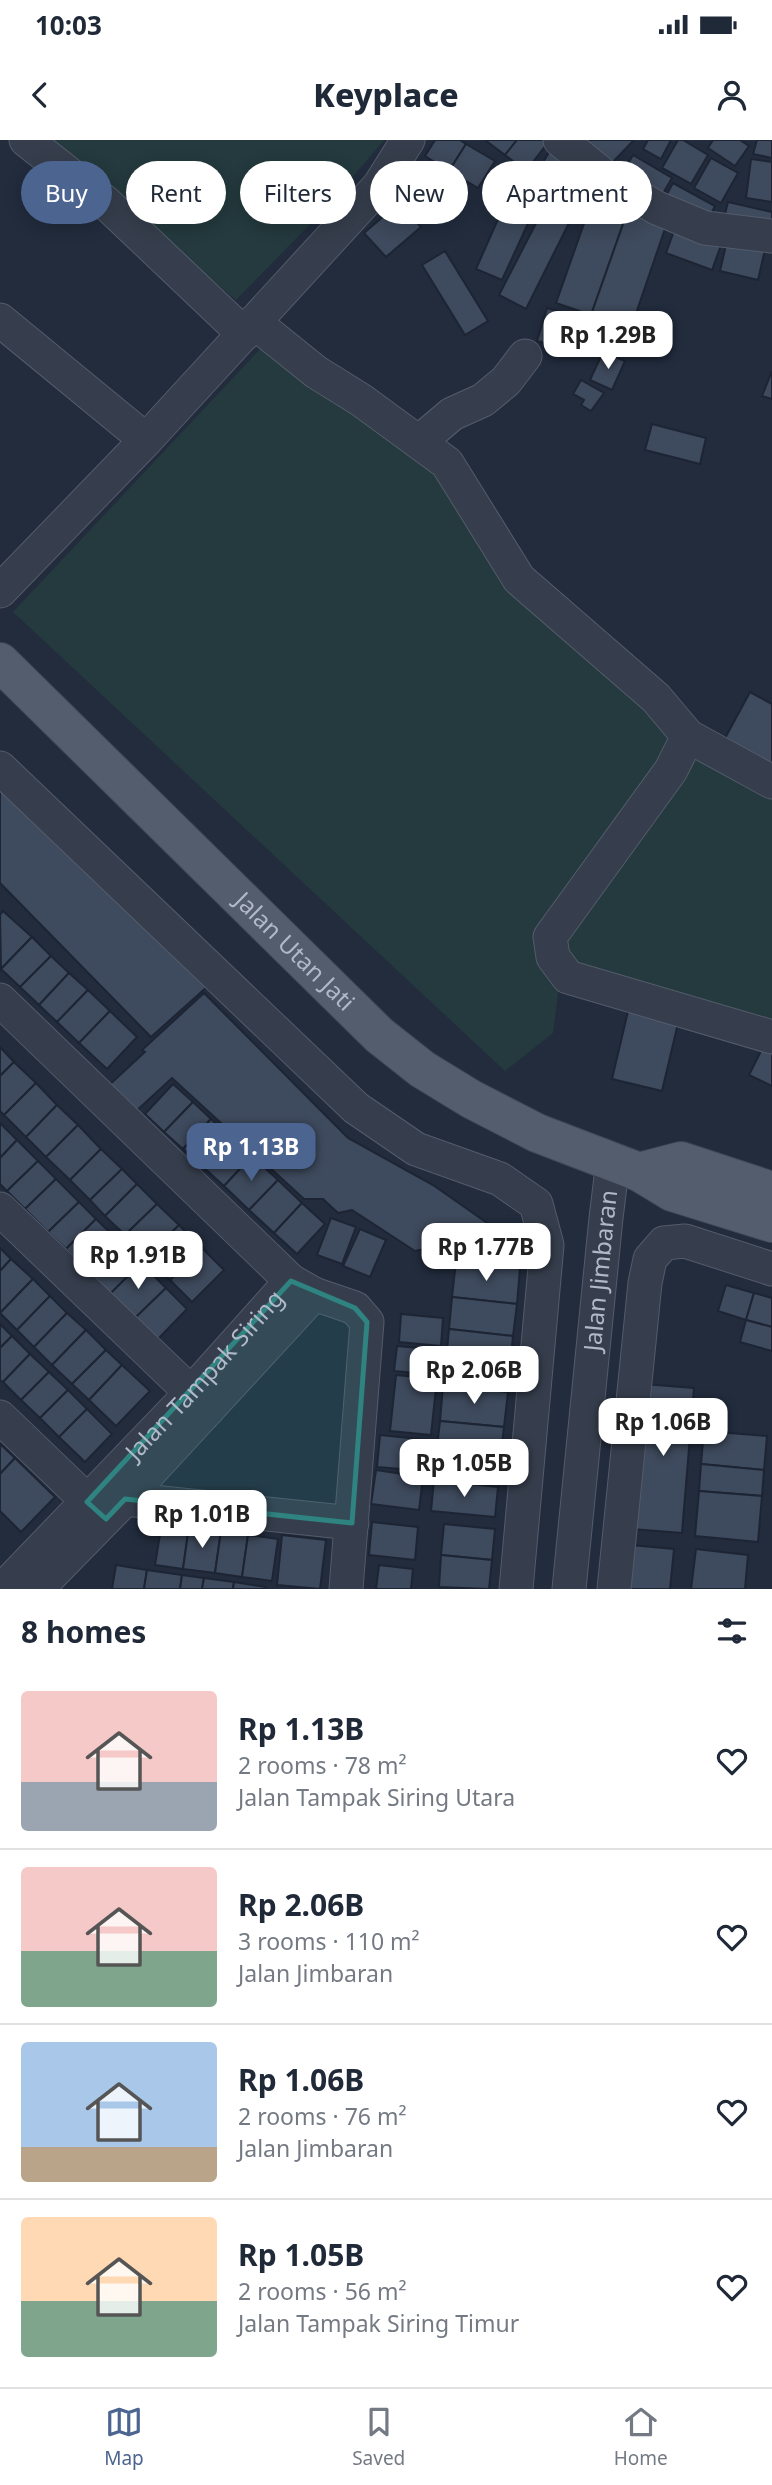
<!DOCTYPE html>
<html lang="en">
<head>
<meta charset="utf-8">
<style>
	body { margin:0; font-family:"Noto Sans",sans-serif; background:#f2f2f3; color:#1f2937; height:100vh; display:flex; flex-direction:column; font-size:26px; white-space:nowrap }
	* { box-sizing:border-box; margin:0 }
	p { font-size:23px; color:#747a83 }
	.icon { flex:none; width:38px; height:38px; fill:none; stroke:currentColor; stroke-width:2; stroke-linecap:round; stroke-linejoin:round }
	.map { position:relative; height:1449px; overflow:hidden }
	.details { display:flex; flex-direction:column; background:#fff; flex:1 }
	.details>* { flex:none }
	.hud { position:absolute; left:21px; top:21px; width:732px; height:63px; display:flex; gap:14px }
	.price { position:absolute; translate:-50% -60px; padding:0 16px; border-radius:14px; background:#fff; color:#222; font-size:23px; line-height:46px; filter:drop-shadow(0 2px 4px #0008) }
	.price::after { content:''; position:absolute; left:50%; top:42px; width:21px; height:16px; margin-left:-10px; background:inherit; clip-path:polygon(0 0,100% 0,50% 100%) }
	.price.current { background:#4c6490; color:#fff }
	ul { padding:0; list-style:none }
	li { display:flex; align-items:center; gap:21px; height:175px; padding:0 21px }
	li+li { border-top:2px solid #e0e1e3 }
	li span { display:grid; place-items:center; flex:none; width:196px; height:140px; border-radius:7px; color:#555 }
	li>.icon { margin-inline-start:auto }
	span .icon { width:84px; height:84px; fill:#fffc; stroke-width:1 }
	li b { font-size:30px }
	h2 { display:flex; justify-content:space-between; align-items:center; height:84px; padding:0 21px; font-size:30px }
	.tag { padding:0 24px; border-radius:32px; background:#fff; box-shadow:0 4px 18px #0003; font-size:24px; line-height:63px }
	.tag.current { background:#4c6490; color:#fff }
	.status { display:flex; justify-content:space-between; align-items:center; height:49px; padding:0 35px; background:#fff; direction:ltr }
	.status svg { height:19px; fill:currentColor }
	header { display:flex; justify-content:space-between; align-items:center; height:91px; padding:0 21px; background:#fff; font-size:32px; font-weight:800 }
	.dock { display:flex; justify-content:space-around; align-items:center; height:98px; border-top:2px solid #e0e1e3; background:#fff; font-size:19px; color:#747a83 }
	.dock a { display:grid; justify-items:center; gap:4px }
	.dock .current { color:#4c6490 }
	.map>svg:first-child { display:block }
</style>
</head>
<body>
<div class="status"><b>10:03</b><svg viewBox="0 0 49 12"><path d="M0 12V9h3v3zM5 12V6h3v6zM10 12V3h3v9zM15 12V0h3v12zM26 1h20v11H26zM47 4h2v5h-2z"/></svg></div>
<header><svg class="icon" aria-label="back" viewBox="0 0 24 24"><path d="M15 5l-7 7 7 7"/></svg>Keyplace<svg class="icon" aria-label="person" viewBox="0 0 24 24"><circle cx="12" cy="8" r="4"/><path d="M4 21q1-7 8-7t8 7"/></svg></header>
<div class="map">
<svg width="772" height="1449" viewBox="0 0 772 1449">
	<rect width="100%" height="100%" fill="#222c3d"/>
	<g fill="#243a3e">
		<polygon points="45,0 384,0 327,67 236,160"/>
		<polygon points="262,207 422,310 508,444 772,640 772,890 560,839 553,893 505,931 13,472"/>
	</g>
	<g fill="#3e4a5d" stroke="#1d2534" stroke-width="2">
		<polygon points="435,0 460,0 466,4 449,31 425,16"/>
		<polygon points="485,0 517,0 505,15"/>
		<polygon points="517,0 550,0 526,31 505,15"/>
		<polygon points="579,0 634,0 608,27"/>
		<polygon points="648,0 671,0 661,19 643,9"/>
		<polygon points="678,0 683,0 708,15 691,44 662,28"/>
		<polygon points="713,0 740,0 749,6 735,26 708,8"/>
		<polygon points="757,0 772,0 772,18 753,14"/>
		<polygon points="466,4 495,21 478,48 449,31"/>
		<polygon points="553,6 601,34 583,63 535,35"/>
		<polygon points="403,13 456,49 440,73 387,36"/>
		<polygon points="633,15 672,38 658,62 619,39"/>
		<polygon points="711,18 738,33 721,63 694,48"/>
		<polygon points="751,19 772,22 772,62 746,58"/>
		<polygon points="515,41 542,53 502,140 476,129"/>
		<polygon points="673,43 715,66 705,86 662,63"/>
		<polygon points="549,58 575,71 526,169 499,155"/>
		<polygon points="593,58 628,70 591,175 556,163"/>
		<polygon points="728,62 772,72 772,93 723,82"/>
		<polygon points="399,63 421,87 386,117 364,93"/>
		<polygon points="628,70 667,83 631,188 591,175"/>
		<polygon points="678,80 724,97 712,130 666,113"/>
		<polygon points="729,92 767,101 758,140 720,131"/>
		<polygon points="445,111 488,181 465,195 422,125"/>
		<polygon points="547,168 597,183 587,216 537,201"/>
		<polygon points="603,212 625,221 612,250 590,240"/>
		<polygon points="772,231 772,259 762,256"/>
		<polygon points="581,240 604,253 591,271 581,265 584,260 573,254"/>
		<polygon points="652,284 706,298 700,324 645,310"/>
		<polygon points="750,552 772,564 772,626 724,600"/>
		<polygon points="0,639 208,846 151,897 0,743"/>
		<polygon points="3,771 32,797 1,829 0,775"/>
		<polygon points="32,797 51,816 20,847 1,829"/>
		<polygon points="51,816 69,833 39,865 20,847"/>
		<polygon points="69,833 88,850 57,882 39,865"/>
		<polygon points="88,850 110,871 79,903 57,882"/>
		<polygon points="204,853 348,998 433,1045 490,1085 495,1119 439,1116 434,1107 415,1111 352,1070 338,1073 323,1059 304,1059 172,938 133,974 107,947 145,912 142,910"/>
		<polygon points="629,867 679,879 662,951 612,939"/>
		<polygon points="110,871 137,897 107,929 79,903"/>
		<polygon points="766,901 772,904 772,946 749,935"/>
		<polygon points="0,907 14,922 0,936"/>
		<polygon points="14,922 36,943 4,975 0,971 0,936"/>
		<polygon points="36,943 57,965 26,997 4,975"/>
		<polygon points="173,944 193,962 164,992 145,974"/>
		<polygon points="193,962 211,979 183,1009 164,992"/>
		<polygon points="57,965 78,985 46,1017 26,997"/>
		<polygon points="211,979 230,996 202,1026 183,1009"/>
		<polygon points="0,983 17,1000 0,1018"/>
		<polygon points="78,985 101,1009 70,1040 46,1017"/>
		<polygon points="230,996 252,1016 224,1046 202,1026"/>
		<polygon points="17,1000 38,1021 7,1051 0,1044 0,1018"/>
		<polygon points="101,1009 122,1029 90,1060 70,1040"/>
		<polygon points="252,1016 278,1040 249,1070 224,1046"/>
		<polygon points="38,1021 56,1039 25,1069 7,1051"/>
		<polygon points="122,1029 137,1044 105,1076 90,1060"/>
		<polygon points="56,1039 79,1062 48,1092 25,1069"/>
		<polygon points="278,1040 302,1063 274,1093 249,1070"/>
		<polygon points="137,1044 157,1064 125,1095 105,1076"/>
		<polygon points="79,1062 96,1079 66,1109 48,1092"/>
		<polygon points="302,1063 325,1084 297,1114 274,1093"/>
		<polygon points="157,1064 179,1085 147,1117 125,1095"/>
		<polygon points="331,1078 356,1087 342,1124 317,1115"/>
		<polygon points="96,1079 119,1101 88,1132 66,1109"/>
		<polygon points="179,1085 202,1108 170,1140 147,1117"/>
		<polygon points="360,1089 386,1100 370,1137 343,1126"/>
		<polygon points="119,1101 141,1123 110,1154 88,1132"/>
		<polygon points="0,1108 11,1119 0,1131"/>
		<polygon points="202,1108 224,1130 192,1162 170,1140"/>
		<polygon points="11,1119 33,1139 0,1173 0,1131"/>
		<polygon points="456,1121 520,1128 517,1164 452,1157"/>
		<polygon points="141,1123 166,1148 135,1178 110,1154"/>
		<polygon points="33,1139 50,1156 17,1190 0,1173"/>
		<polygon points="726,1145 754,1153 746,1180 718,1171"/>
		<polygon points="166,1148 187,1169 157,1200 135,1178"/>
		<polygon points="754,1153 772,1158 772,1187 746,1180"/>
		<polygon points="50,1156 67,1173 34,1207 17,1190"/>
		<polygon points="452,1157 517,1164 513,1196 449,1189"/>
		<polygon points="67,1173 86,1190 52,1225 34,1207"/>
		<polygon points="401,1174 443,1178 441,1206 399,1202"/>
		<polygon points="746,1180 772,1187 772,1211 740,1202"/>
		<polygon points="0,1184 12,1196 0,1208"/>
		<polygon points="449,1189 513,1196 510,1227 446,1221"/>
		<polygon points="86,1190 106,1210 72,1244 52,1225"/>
		<polygon points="12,1196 30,1214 3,1242 0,1240 0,1208"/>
		<polygon points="397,1206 440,1210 437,1235 394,1231"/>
		<polygon points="106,1210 122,1225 89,1260 72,1244"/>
		<polygon points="30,1214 49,1232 21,1260 3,1242"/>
		<polygon points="446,1221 510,1227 508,1252 443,1246"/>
		<polygon points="122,1225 150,1251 116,1286 89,1260"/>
		<polygon points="49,1232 68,1250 40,1278 21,1260"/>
		<polygon points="396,1235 437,1239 431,1295 390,1291"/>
		<polygon points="644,1244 694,1248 682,1393 632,1389"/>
		<polygon points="443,1246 508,1252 504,1287 440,1281"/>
		<polygon points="68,1250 87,1269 59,1297 40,1278"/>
		<polygon points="87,1269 112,1294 85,1322 59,1297"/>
		<polygon points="440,1281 504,1287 501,1313 437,1307"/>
		<polygon points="704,1291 767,1296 764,1330 701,1324"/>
		<polygon points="380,1295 429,1300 426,1331 377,1327"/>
		<polygon points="0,1304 15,1318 0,1334"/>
		<polygon points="437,1307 501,1313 498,1347 434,1340"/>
		<polygon points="15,1318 55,1357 21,1392 0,1371 0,1334"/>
		<polygon points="701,1324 764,1330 762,1356 699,1351"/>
		<polygon points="376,1330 423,1337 419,1370 371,1364"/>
		<polygon points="434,1340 498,1347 495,1377 431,1371"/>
		<polygon points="699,1351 762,1356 758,1402 695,1396"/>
		<polygon points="162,1382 189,1386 183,1429 155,1425"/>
		<polygon points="372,1382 418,1387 415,1420 369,1415"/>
		<polygon points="444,1384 495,1389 492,1420 441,1415"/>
		<polygon points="189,1386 221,1391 215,1433 183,1429"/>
		<polygon points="221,1391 248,1395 242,1437 215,1433"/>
		<polygon points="248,1395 278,1399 272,1441 242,1437"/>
		<polygon points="282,1395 326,1400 320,1449 277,1445"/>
		<polygon points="631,1405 674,1409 670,1449 626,1449"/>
		<polygon points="696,1409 748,1415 745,1449 691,1449"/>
		<polygon points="441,1415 492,1420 489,1449 439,1447"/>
		<polygon points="116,1425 147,1430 144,1449 112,1449"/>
		<polygon points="379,1425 413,1429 411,1449 376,1449"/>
		<polygon points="147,1430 182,1435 180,1449 144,1449"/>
		<polygon points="182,1435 204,1438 202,1449 180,1449"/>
		<polygon points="204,1438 234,1442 233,1449 202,1449"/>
		<polygon points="234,1442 266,1447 266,1449 233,1449"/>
	</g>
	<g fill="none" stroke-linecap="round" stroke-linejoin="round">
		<defs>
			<g id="minor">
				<polyline points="26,0 106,63 244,194"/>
				<polyline points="560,0 612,42 657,68 705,88 772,96"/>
				<polyline points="0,180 146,300"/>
				<polyline points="254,182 316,232 361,260 447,323 519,439 656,558 688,596 772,642"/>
				<polyline points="420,301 452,274 483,260 506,241 525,216"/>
				<polyline points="0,451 146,300 379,46 408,0"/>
				<polyline points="688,596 671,630 550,797 553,817 568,837 772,897"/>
				<polyline points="0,628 356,968 416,1009 500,1039 536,1064 547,1105 516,1449"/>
				<polyline points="0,860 291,1141 314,1154 355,1168 367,1182 346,1449"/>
				<polyline points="0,1069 208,1269"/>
				<polyline points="0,1277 102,1375"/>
				<polyline points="125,1359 352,1383"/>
				<path id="s1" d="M 3,1449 L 191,1253 L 291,1141"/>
				<polyline points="37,1449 125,1359 314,1154"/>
				<path id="s2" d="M 569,1449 L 606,1078 L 613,1021"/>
				<polyline points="614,1449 645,1143 650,1119 664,1103 685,1101 772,1129"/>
			</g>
			<g id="major">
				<path id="s3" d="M 0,522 L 379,895 L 422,929 L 471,959 L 537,993 L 639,1032 L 672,1052 L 772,1083"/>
				<polyline points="639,1032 681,1021 772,1051"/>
			</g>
		</defs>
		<use href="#minor" stroke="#545c6b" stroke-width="35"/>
		<use href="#major" stroke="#3f4756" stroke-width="40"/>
		<use href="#minor" stroke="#363e4d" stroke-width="33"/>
		<use href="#major" stroke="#545d6d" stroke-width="38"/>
	</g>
	<path fill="#2f8380" fill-opacity="0.2" stroke="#2f8380" stroke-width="5" stroke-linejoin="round" d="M 291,1141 L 355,1168 L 367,1182 L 352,1383 L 125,1359 L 106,1379 L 87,1362 Z"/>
	<g text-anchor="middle" stroke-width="5" stroke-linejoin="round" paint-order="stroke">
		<g font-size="24" fill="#b1b9c9" stroke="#1b2332">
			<text dy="8" stroke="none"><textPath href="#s3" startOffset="413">Jalan Utan Jati</textPath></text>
			<text dy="8" stroke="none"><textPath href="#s2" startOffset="320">Jalan Jimbaran</textPath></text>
			<text dy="8" stroke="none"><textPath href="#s1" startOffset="294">Jalan Tampak Siring</textPath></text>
		</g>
	</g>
</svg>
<b class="price" style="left:608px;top:231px">Rp 1.29B</b>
<b class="price current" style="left:251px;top:1043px">Rp 1.13B</b>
<b class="price" style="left:486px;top:1143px">Rp 1.77B</b>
<b class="price" style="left:138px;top:1151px">Rp 1.91B</b>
<b class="price" style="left:474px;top:1266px">Rp 2.06B</b>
<b class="price" style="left:663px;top:1318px">Rp 1.06B</b>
<b class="price" style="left:464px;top:1359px">Rp 1.05B</b>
<b class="price" style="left:202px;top:1410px">Rp 1.01B</b>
<div class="hud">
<a class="tag current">Buy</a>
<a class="tag">Rent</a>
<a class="tag">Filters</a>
<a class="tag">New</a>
<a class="tag">Apartment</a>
</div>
</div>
<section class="details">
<h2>8 homes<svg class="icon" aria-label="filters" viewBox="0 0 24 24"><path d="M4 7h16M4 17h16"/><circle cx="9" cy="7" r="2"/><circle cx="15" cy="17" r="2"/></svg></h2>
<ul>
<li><span style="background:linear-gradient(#f6c9c9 65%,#9aa5b1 0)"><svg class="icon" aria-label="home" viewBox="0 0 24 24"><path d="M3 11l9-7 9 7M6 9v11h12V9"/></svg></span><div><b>Rp 1.13B</b><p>2 rooms · 78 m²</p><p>Jalan Tampak Siring Utara</p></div><svg class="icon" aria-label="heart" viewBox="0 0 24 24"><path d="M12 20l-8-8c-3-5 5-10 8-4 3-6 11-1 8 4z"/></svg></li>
<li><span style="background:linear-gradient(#f6c9c9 60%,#7fa58c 0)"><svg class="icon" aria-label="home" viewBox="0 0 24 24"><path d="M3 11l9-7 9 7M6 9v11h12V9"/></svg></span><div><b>Rp 2.06B</b><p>3 rooms · 110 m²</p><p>Jalan Jimbaran</p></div><svg class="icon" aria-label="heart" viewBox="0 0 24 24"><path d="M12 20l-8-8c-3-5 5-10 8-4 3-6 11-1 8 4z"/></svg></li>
<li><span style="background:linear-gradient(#a9c7e8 75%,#b9a48a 0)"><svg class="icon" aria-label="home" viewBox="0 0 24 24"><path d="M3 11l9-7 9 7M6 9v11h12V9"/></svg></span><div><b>Rp 1.06B</b><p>2 rooms · 76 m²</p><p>Jalan Jimbaran</p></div><svg class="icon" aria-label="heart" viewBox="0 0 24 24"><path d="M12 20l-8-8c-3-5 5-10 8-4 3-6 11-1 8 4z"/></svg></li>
<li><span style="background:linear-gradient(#ffd9b3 60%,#7fa58c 0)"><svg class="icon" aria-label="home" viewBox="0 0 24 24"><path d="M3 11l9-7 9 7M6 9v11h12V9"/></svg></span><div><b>Rp 1.05B</b><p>2 rooms · 56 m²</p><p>Jalan Tampak Siring Timur</p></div><svg class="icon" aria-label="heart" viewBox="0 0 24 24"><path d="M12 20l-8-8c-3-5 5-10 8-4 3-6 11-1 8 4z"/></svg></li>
</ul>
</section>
<nav class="dock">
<a class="current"><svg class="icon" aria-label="map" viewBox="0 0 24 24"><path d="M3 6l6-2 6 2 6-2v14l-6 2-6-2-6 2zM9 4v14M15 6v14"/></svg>Map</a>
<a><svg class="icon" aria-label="saved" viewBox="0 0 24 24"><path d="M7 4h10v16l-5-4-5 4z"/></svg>Saved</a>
<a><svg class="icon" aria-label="home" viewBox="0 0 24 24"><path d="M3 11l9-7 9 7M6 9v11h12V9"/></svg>Home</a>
</nav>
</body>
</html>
